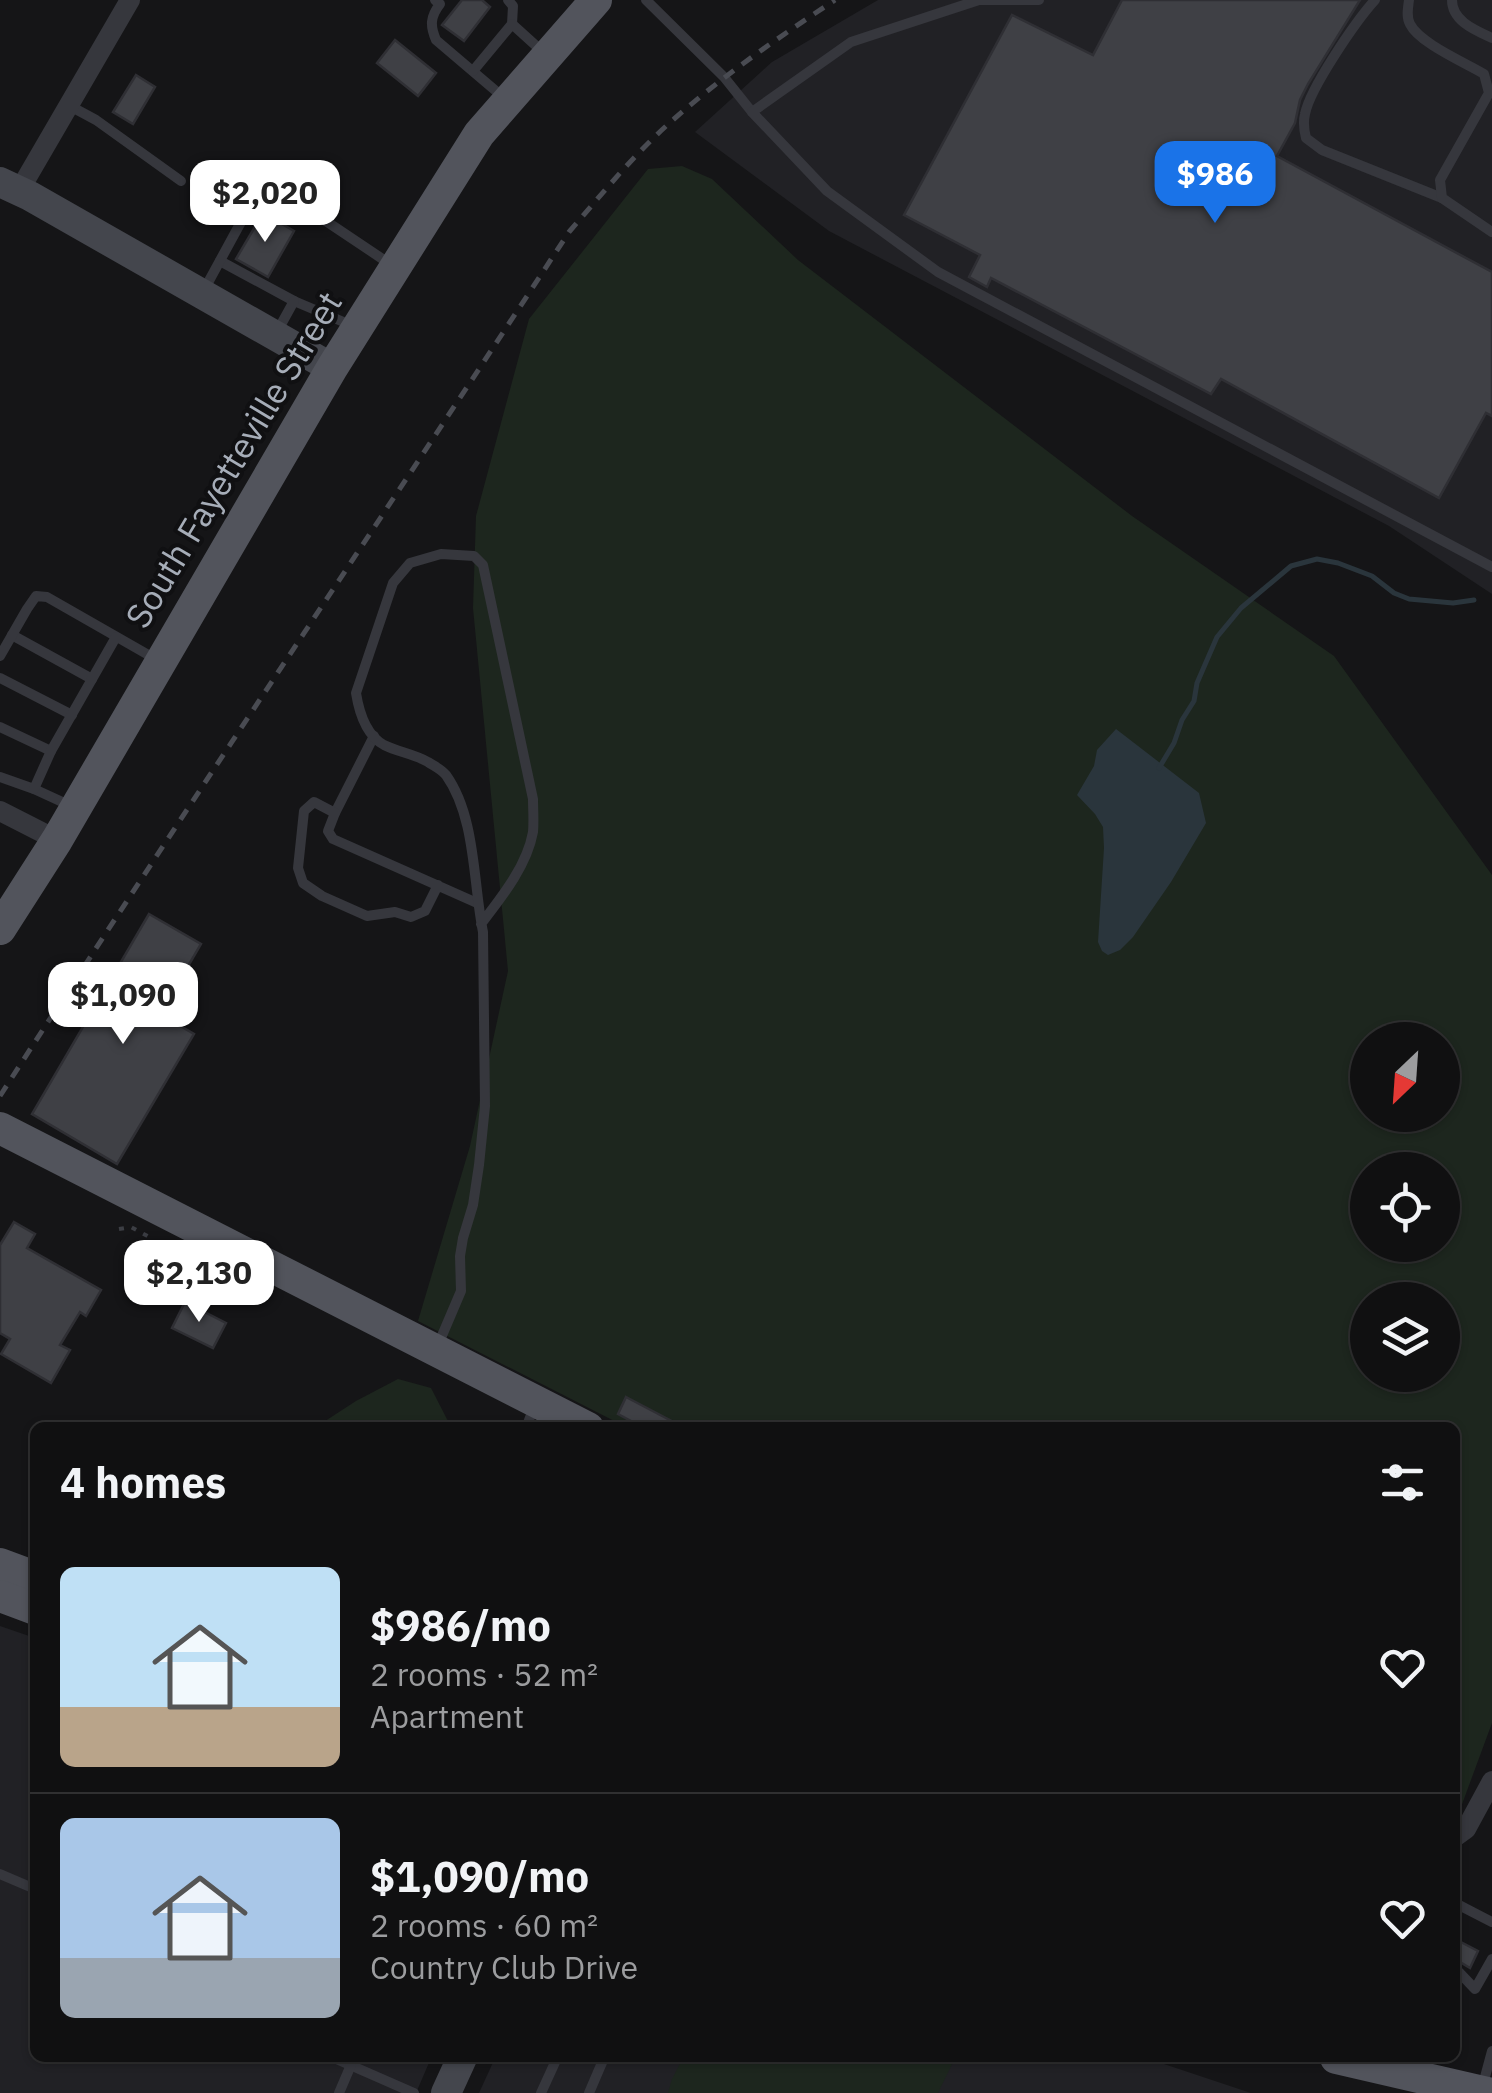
<!DOCTYPE html>
<html lang="en">
<head>
<meta charset="utf-8">
<style>
	body { margin:0; font-family:"IBM Plex Sans",sans-serif; background:#1e1e1f; color:#f1f3f6; height:100vh; display:flex; flex-direction:column; font-size:38px; white-space:nowrap }
	* { box-sizing:border-box; margin:0 }
	p { font-size:32px; color:#9c9d9f }
	.icon { flex:none; width:55px; height:55px; fill:none; stroke:currentColor; stroke-width:2; stroke-linecap:round; stroke-linejoin:round }
	.map { position:relative; flex:1; overflow:hidden }
	.details { position:absolute; left:30px; top:1422px; width:1430px; height:640px; display:flex; flex-direction:column; background:#101011; border-radius:15px; box-shadow:0 2px 8px #0004,0 0 0 2px #303031 }
	.details>* { flex:none }
	.needle { width:65px; rotate:205deg }
	.buttons { position:absolute; left:1350px; top:1022px; display:grid; gap:20px }
	.buttons a { display:grid; place-items:center; width:110px; height:110px; border-radius:50%; background:#101011; box-shadow:0 2px 8px #0004,0 0 0 2px #303031; font-size:50px }
	.price { position:absolute; translate:-50% -85px; padding:0 22px; border-radius:20px; background:#fff; color:#222; font-size:32px; line-height:65px; filter:drop-shadow(0 2px 5px #0008) }
	.price::after { content:''; position:absolute; left:50%; top:60px; width:30px; height:22px; margin-left:-15px; background:inherit; clip-path:polygon(0 0,100% 0,50% 100%) }
	.price.current { background:#1a73e8; color:#fff }
	ul { padding:0; list-style:none }
	li { display:flex; align-items:center; gap:30px; height:250px; padding:0 30px }
	li+li { border-top:2px solid #303031 }
	li span { display:grid; place-items:center; flex:none; width:280px; height:200px; border-radius:15px; color:#555 }
	li>.icon { margin-inline-start:auto }
	span .icon { width:120px; height:120px; fill:#fffc; stroke-width:1 }
	li b { font-size:42px }
	h2 { display:flex; justify-content:space-between; align-items:center; height:120px; padding:0 30px; font-size:42px }
	.map>svg:first-child { display:block }
</style>
</head>
<body>
<div class="map">
<svg width="1492" height="2093" viewBox="0 0 1492 2093">
	<rect width="100%" height="100%" fill="#151517"/>
	<g fill="#212125">
		<polygon points="878,0 1492,0 1492,594 1389,526 829,231 695,132 772,62"/>
		<polygon points="0,1626 35,1638 35,2058 431,2058 416,2093 0,2093"/>
		<polygon points="495,2058 1146,2058 1251,2093 479,2093"/>
	</g>
	<g fill="#1d261e" fill-rule="evenodd">
		<path d="M 682,166 L 712,179 L 798,260 L 1132,516 L 1334,656 L 1492,875 L 1492,1723 L 1461,1807 L 1455,1815 L 1455,1428 L 626,1427 L 418,1321 L 470,1146 L 508,971 L 473,608 L 476,516 L 529,319 L 648,169 ZM 1368,1040 L 1442,1040 L 1442,1115 L 1368,1115 ZM 1368,1170 L 1442,1170 L 1442,1245 L 1368,1245 ZM 1368,1300 L 1442,1300 L 1442,1375 L 1368,1375 Z"/>
		<polygon points="398,1379 431,1388 451,1427 316,1427 356,1401"/>
		<polygon points="683,2058 955,2058 938,2093 668,2093 672,2079"/>
	</g>
	<polygon fill="#2a353c" points="1116,729 1199,793 1206,823 1171,882 1133,937 1120,950 1108,955 1102,951 1098,942 1104,848 1103,827 1095,814 1077,795 1094,766 1097,750"/>
	<g fill="none" stroke-linecap="round" stroke-linejoin="round">
		<polyline stroke="#2a353c" stroke-width="5" points="1159,768 1174,743 1182,720 1194,701 1197,683 1217,637 1241,608 1291,566 1317,559 1338,563 1372,576 1394,593 1409,599 1453,603 1474,600"/>
	</g>
	<g fill="#3f4045" stroke="#2f2f34" stroke-width="2.5">
		<polygon points="462,0 482,0 490,7 464,41 442,25"/>
		<polygon points="1122,0 1360,0 1308,84 1300,100 1295,123 1277,156 1492,272 1492,416 1486,413 1439,498 1221,379 1211,394 991,278 987,287 969,277 980,255 904,215 1012,15 1093,55"/>
		<polygon points="395,40 436,73 418,96 377,63"/>
		<polygon points="136,75 155,87 133,124 113,112"/>
		<polygon points="263,213 294,231 268,277 236,259"/>
		<polygon points="149,914 201,944 160,1014 194,1034 117,1164 32,1114"/>
		<polygon points="14,1222 35,1234 27,1248 101,1290 86,1316 80,1312 60,1345 70,1350 51,1383 1,1354 10,1339 0,1333 0,1245"/>
		<polygon points="185,1302 226,1323 213,1348 172,1328"/>
		<polygon points="626,1397 685,1428 644,1428 618,1414"/>
		<polygon points="1455,1939 1478,1951 1470,1968 1455,1959"/>
	</g>
	<g fill="none" stroke-linecap="round" stroke-linejoin="round">
		<polyline stroke="#3c3e44" stroke-width="4" stroke-dasharray="5 8" stroke-linecap="butt" points="119,1229 131,1227 151,1238 147,1244 184,1263"/>
		<g stroke="#36373d" stroke-width="10">
			<path d="M 435,0 L 440,4 C 430,17 430,26 436,40 L 503,97"/>
			<polyline points="508,0 513,6 512,24"/>
			<polyline points="646,0 724,77 752,112"/>
			<polyline points="1039,0 979,0 851,42 752,112 827,191 938,272 1492,567"/>
			<path d="M 1375,0 C 1356,21 1310,88 1305,114 C 1303,122 1304,130 1306,138 L 1322,150 L 1442,198"/>
			<path d="M 1409,0 C 1408,8 1406,17 1410,24 C 1419,43 1466,63 1484,74 L 1489,93 L 1440,180 L 1442,198 L 1492,232"/>
			<path d="M 1452,0 C 1452,21 1475,30 1492,38"/>
			<polyline points="473,71 512,24 544,53"/>
			<polyline points="70,106 96,120 181,181"/>
			<polyline points="220,261 294,301 353,326"/>
			<path d="M 204,290 L 253,200 C 267,190 274,191 290,197 L 390,264"/>
			<polyline points="278,330 294,301"/>
			<polyline points="12,635 92,679"/>
			<polyline points="0,656 27,609 36,596 47,597 159,661"/>
			<polyline points="0,678 72,715"/>
			<polyline points="0,727 51,751"/>
			<polyline points="0,777 34,789 71,806"/>
			<polyline points="34,789 51,751 116,637"/>
			<polyline points="335,813 374,736"/>
			<polyline points="438,885 425,911 411,917 395,912 367,916 322,896 303,883 298,868 304,811 314,802 335,813 328,831 333,839 477,903"/>
			<path d="M 438,1345 L 461,1291 L 460,1256 L 463,1238 L 473,1205 L 479,1165 L 485,1106 L 483,932 C 473,883 476,817 446,775 C 441,769 434,766 428,762 C 414,754 398,752 384,745 C 366,735 359,712 356,693 L 393,583 L 410,563 L 441,554 L 474,556 L 483,565 L 533,799 C 533,809 534,821 533,832 C 527,866 501,898 481,924"/>
			<polyline points="526,1428 534,1407"/>
			<polyline points="0,1874 35,1889"/>
			<polyline points="1455,1903 1492,1922"/>
			<polyline points="1455,1968 1475,1989 1492,1959"/>
			<polyline points="334,2058 414,2093"/>
			<polyline points="1482,2088 1492,2051"/>
			<polyline points="339,2093 351,2065"/>
			<polyline points="541,2093 557,2058"/>
			<polyline points="589,2093 604,2058"/>
		</g>
		<g stroke="#36373d" stroke-width="20">
			<polyline points="19,191 130,0"/>
			<polyline points="0,811 57,840"/>
			<polyline points="1455,1837 1466,1829 1492,1781"/>
		</g>
		<g stroke="#44464d" stroke-width="30">
			<polyline points="0,182 30,196 332,368"/>
			<polyline points="446,2093 462,2058"/>
		</g>
		<g stroke="#52545c" stroke-width="32">
			<polyline points="0,929 57,840 332,368 479,134 596,0"/>
			<polyline points="0,1128 588,1428"/>
			<polyline points="0,1564 35,1577"/>
			<polyline points="0,1596 35,1609"/>
			<polyline points="1336,2058 1488,2093"/>
		</g>
		<path stroke="#494b52" stroke-width="5" stroke-dasharray="12 10" stroke-linecap="butt" d="M 0,1096 C 187,806 380,521 569,232 C 602,194 635,153 674,119 C 724,75 779,37 835,0"/>
	</g>
	<g text-anchor="middle" stroke-width="8" stroke-linejoin="round" paint-order="stroke">
		<g font-size="35" fill="#a6adb8" stroke="#101012">
			<text transform="translate(234 460) rotate(-59)" y="12">South Fayetteville Street</text>
		</g>
	</g>
</svg>
<div class="buttons">
<a><svg class="needle" viewBox="-14 -14 28 28"><path d="M0-13l5 13h-10z" fill="#e53935"/><path d="M0 13l5-13h-10z" fill="#9c9d9f"/></svg></a>
<a><svg class="icon" aria-label="locate" viewBox="0 0 24 24"><circle cx="12" cy="12" r="6"/><path d="M12 2v4M12 18v4M2 12h4M18 12h4"/></svg></a>
<a><svg class="icon" aria-label="layers" viewBox="0 0 24 24"><path d="M12 4l9 5-9 5-9-5zM3 14l9 5 9-5"/></svg></a>
</div>
<b class="price current" style="left:1215px;top:226px">$986</b>
<b class="price" style="left:265px;top:245px">$2,020</b>
<b class="price" style="left:123px;top:1047px">$1,090</b>
<b class="price" style="left:199px;top:1325px">$2,130</b>
<section class="details">
<h2>4 homes<svg class="icon" aria-label="filters" viewBox="0 0 24 24"><path d="M4 7h16M4 17h16"/><circle cx="9" cy="7" r="2"/><circle cx="15" cy="17" r="2"/></svg></h2>
<ul>
<li><span style="background:linear-gradient(#bfe0f5 70%,#b9a48a 0)"><svg class="icon" aria-label="home" viewBox="0 0 24 24"><path d="M3 11l9-7 9 7M6 9v11h12V9"/></svg></span><div><b>$986/mo</b><p>2 rooms · 52 m²</p><p>Apartment</p></div><svg class="icon" aria-label="heart" viewBox="0 0 24 24"><path d="M12 20l-8-8c-3-5 5-10 8-4 3-6 11-1 8 4z"/></svg></li>
<li><span style="background:linear-gradient(#a9c7e8 70%,#9aa5b1 0)"><svg class="icon" aria-label="home" viewBox="0 0 24 24"><path d="M3 11l9-7 9 7M6 9v11h12V9"/></svg></span><div><b>$1,090/mo</b><p>2 rooms · 60 m²</p><p>Country Club Drive</p></div><svg class="icon" aria-label="heart" viewBox="0 0 24 24"><path d="M12 20l-8-8c-3-5 5-10 8-4 3-6 11-1 8 4z"/></svg></li>
</ul>
</section>
</div>
</body>
</html>
